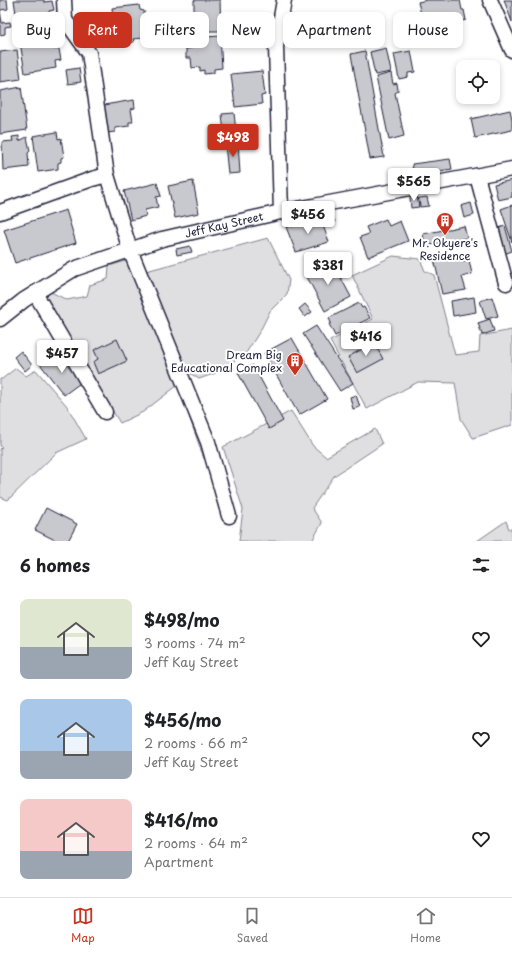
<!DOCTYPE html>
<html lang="en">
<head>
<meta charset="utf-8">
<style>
	body { margin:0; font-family:"Playpen Sans",sans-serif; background:#f6f6f6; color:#202124; height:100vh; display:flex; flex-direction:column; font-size:15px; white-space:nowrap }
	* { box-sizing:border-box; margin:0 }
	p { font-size:13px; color:#757577 }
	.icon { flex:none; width:22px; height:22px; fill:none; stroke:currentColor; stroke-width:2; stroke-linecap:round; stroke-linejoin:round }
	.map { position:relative; height:541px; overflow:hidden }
	.panel { display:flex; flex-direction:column; background:#fff; flex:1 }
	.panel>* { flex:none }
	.hud { position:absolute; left:12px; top:12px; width:488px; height:36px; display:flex; gap:8px }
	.buttons { position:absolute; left:456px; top:60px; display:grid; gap:8px }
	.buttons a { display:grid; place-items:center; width:44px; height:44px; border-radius:8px; background:#fff; box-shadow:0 2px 6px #0003; font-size:20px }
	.price { position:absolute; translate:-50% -34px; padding:0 9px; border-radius:4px; background:#fff; color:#222; font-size:13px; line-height:26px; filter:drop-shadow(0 1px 2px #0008) }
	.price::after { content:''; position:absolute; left:50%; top:24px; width:12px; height:9px; margin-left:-6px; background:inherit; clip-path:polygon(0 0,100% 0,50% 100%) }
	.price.on { background:#c8321e; color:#fff }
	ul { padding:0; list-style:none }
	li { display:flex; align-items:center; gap:12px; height:100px; padding:0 20px }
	li span { display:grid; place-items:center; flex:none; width:112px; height:80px; border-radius:8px; color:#555 }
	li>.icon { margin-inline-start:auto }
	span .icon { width:48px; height:48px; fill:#fffc; stroke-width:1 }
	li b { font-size:17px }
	h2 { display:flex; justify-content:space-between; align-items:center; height:48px; padding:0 20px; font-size:17px }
	.pill { padding:0 14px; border-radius:8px; background:#fff; box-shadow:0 2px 6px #0003; font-size:14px; line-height:36px }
	.pill.on { background:#c8321e; color:#fff }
	.tabs { display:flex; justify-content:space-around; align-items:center; height:56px; border-top:1px solid #e0e0e0; background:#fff; font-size:11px; color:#757577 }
	.tabs a { display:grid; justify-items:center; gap:2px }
	.tabs .on { color:#c8321e }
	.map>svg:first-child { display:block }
</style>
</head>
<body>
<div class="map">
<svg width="512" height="541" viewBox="0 0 512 541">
	<rect width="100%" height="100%" fill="#fff"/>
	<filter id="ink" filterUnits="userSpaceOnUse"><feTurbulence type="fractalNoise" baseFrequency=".025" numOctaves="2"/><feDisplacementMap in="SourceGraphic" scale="8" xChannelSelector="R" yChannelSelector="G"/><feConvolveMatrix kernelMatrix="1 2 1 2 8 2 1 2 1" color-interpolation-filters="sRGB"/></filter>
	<g filter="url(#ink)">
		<g fill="#dfdfe2" stroke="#80808e">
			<polygon points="268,238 289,280 287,294 270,311 260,331 246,353 216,373 199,379 188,372 146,271"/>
			<polygon points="393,256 420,259 425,271 434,275 455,355 479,352 480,336 512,330 512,425 473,438 461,419 455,383 418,382 367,409 330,341 373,319 352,275"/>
			<polygon points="129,260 209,455 204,459 178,385 143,412 120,423 41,294 49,291 67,300 87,296 90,285 108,279 109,266"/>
			<polygon points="16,368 26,376 36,370 67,406 86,439 56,453 8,500 0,497 0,449 2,447 0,446 0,379 2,379"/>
			<polygon points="291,411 313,446 326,457 375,429 382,444 334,476 312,508 322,523 312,541 239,541 243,509 223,447"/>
			<polygon points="506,521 509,529 512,529 512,541 477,541"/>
		</g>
		<g fill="#c8c8cf" stroke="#22223b">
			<polygon points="0,0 7,0 8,9 0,10 2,23 10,22 11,26 5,27 5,34 0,35"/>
			<polygon points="14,0 44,0 44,2 52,1 54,10 49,11 50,22 44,23 44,26 33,28 34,33 19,36"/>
			<polygon points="194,0 220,0 221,31 194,31"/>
			<polygon points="427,0 460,0 462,10 464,10 466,20 451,24 451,26 438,28 437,27 435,27 436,29 425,31 418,2"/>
			<polygon points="504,0 512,0 512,22"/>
			<polygon points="139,5 140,10 144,11 145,31 142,34 143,38 133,39 134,42 124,42 123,40 116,41 112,8"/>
			<polygon points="220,36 222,68 214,69 214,73 204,74 204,70 200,71 200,67 192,68 191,58 186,58 186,49 192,48 191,38"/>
			<polygon points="44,38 45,45 52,44 53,49 59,49 61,60 55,61 56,68 25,73 20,42"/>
			<polygon points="386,48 391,72 375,75 370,52"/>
			<polygon points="17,50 21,79 0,82 0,52"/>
			<polygon points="365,51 384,157 370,159 351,54"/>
			<polygon points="411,51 415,72 408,73 408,77 399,79 394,54"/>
			<polygon points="79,68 81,82 68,84 66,70"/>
			<polygon points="262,71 265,95 261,96 262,104 235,107 231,74"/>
			<polygon points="391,73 393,84 397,83 398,91 395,93 404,136 389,140 376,77"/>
			<polygon points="21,87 27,130 0,134 0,91"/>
			<polygon points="134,100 135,108 131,109 133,122 129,122 129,126 115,128 115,132 107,133 104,105"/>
			<polygon points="510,110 512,119 512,130 475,138 471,119"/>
			<polygon points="234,113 236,132 224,133 222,114"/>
			<polygon points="57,132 58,139 61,138 64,157 61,158 61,162 58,163 58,169 38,172 33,136"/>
			<polygon points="19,136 19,141 27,137 30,151 28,153 29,167 3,170 2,142 13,141 12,137"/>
			<polygon points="238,142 240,173 228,174 225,144"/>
			<polygon points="450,159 452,169 414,175 412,164"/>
			<polygon points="512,180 512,197 498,200 494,184"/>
			<polygon points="193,181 199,213 175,218 168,186"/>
			<polygon points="157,183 161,196 156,197 158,207 145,210 146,216 131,220 124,191"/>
			<polygon points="417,196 419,207 411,208 410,197"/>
			<polygon points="427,197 429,206 420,207 419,198"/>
			<polygon points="471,203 474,215 464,218 461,206"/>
			<polygon points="512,205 512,242 501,209"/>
			<polygon points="66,210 76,243 15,263 4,230"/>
			<polygon points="331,213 335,222 326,226 322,215"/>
			<polygon points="386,219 389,226 400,221 408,241 368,257 360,237 369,234 366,227"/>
			<polygon points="321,220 329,242 296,252 286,227"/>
			<polygon points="464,226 467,238 425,246 423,234"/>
			<polygon points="505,226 512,251 504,254 496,229"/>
			<polygon points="190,246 192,252 177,255 176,249"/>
			<polygon points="461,253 462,261 469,260 472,274 462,277 466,290 442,294 434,259"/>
			<polygon points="332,261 351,297 325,311 306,275"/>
			<polygon points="474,297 476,312 453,316 451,301"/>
			<polygon points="492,297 498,316 486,319 480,301"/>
			<polygon points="359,303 362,308 364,307 370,318 335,336 329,324 331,323 329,318"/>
			<polygon points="305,304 312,312 305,317 299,309"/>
			<polygon points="490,319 494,331 482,335 478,323"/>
			<polygon points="316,326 353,383 340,391 303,334"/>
			<polygon points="292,338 327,399 299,415 264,353"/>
			<polygon points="117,339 127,361 98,374 93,362 98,359 94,350"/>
			<polygon points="378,340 381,346 377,348 383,359 357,373 348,357"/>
			<polygon points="21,351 32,365 25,371 14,357"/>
			<polygon points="53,354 60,365 68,359 83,381 64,395 40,364"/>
			<polygon points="253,365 283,421 269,429 238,373"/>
			<polygon points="356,395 360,407 353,409 350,397"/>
			<polygon points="46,508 77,524 68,541 57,541 35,530"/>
		</g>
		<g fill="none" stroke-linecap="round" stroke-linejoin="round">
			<defs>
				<g id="minor">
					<polyline points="64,0 65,20 89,53 107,175 130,250 208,442 229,516"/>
					<polyline points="490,0 512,50"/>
					<polyline points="477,176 506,283"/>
					<polyline points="0,212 92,179 107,175"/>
					<polyline points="281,212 276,47 284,0"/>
					<polyline points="35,293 105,412"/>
					<path id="s1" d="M 0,319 L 24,300 L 74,269 L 162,239 L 281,212 L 512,169"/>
				</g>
			</defs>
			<use href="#minor" stroke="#22223b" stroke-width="17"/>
			<use href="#minor" stroke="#fff" stroke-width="14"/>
		</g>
	</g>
	<defs>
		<symbol id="building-pin" viewBox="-11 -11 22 30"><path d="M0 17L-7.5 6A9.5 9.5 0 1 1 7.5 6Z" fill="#c8321e" stroke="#fff"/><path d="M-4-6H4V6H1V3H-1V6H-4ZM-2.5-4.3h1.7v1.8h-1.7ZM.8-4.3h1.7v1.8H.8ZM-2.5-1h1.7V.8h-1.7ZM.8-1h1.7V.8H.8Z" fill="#fff"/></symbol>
	</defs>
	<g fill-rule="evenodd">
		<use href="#building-pin" x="435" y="211" width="20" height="27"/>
		<use href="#building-pin" x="285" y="351" width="20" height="27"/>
	</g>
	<g text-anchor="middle" stroke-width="4" stroke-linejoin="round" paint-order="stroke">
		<g font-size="11" fill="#22223b" stroke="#fff">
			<text dy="4" stroke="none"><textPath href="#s1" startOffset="246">Jeff Kay Street</textPath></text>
		</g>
		<g font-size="11" fill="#22223b" stroke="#fff">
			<text x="445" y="247">Mr. Okyere's<tspan x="445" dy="13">Residence</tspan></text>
			<text x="282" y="359" text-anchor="end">Dream Big<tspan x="282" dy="13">Educational Complex</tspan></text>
		</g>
	</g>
</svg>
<div class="buttons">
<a><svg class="icon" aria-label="locate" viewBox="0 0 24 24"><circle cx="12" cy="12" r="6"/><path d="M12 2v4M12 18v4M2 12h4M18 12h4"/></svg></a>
</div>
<b class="price on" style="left:233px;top:158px">$498</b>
<b class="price" style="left:414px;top:202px">$565</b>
<b class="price" style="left:308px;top:235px">$456</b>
<b class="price" style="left:328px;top:286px">$381</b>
<b class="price" style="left:366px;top:357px">$416</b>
<b class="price" style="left:62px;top:374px">$457</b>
<div class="hud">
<a class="pill">Buy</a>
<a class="pill on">Rent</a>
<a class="pill">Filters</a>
<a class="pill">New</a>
<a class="pill">Apartment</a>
<a class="pill">House</a>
</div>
</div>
<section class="panel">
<h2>6 homes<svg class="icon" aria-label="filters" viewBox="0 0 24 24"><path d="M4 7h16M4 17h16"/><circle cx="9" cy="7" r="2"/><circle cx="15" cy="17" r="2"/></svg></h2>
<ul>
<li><span style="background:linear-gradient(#dfe7d0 60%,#9aa5b1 0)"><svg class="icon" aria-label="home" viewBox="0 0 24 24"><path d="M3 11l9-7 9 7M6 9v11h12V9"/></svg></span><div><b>$498/mo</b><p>3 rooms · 74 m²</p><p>Jeff Kay Street</p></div><svg class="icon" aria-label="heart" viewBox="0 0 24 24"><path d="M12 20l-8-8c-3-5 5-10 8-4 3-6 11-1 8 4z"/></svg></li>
<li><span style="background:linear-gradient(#a9c7e8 65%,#9aa5b1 0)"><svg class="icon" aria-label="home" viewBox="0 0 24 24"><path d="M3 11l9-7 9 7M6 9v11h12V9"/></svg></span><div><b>$456/mo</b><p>2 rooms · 66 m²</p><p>Jeff Kay Street</p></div><svg class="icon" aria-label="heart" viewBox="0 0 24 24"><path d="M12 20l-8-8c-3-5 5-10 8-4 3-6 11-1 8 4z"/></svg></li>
<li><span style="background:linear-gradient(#f6c9c9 65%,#9aa5b1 0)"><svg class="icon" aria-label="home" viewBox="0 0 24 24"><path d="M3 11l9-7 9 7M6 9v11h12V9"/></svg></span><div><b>$416/mo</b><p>2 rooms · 64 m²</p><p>Apartment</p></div><svg class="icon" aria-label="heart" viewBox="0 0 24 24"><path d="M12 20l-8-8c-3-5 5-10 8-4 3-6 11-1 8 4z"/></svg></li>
</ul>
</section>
<nav class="tabs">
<a class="on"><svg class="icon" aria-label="map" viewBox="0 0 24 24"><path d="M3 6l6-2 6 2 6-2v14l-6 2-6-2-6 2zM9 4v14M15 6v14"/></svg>Map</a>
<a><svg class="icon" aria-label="saved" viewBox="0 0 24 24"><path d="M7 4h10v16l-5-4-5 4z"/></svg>Saved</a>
<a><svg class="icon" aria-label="home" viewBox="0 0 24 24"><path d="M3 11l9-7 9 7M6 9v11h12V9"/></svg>Home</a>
</nav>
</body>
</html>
